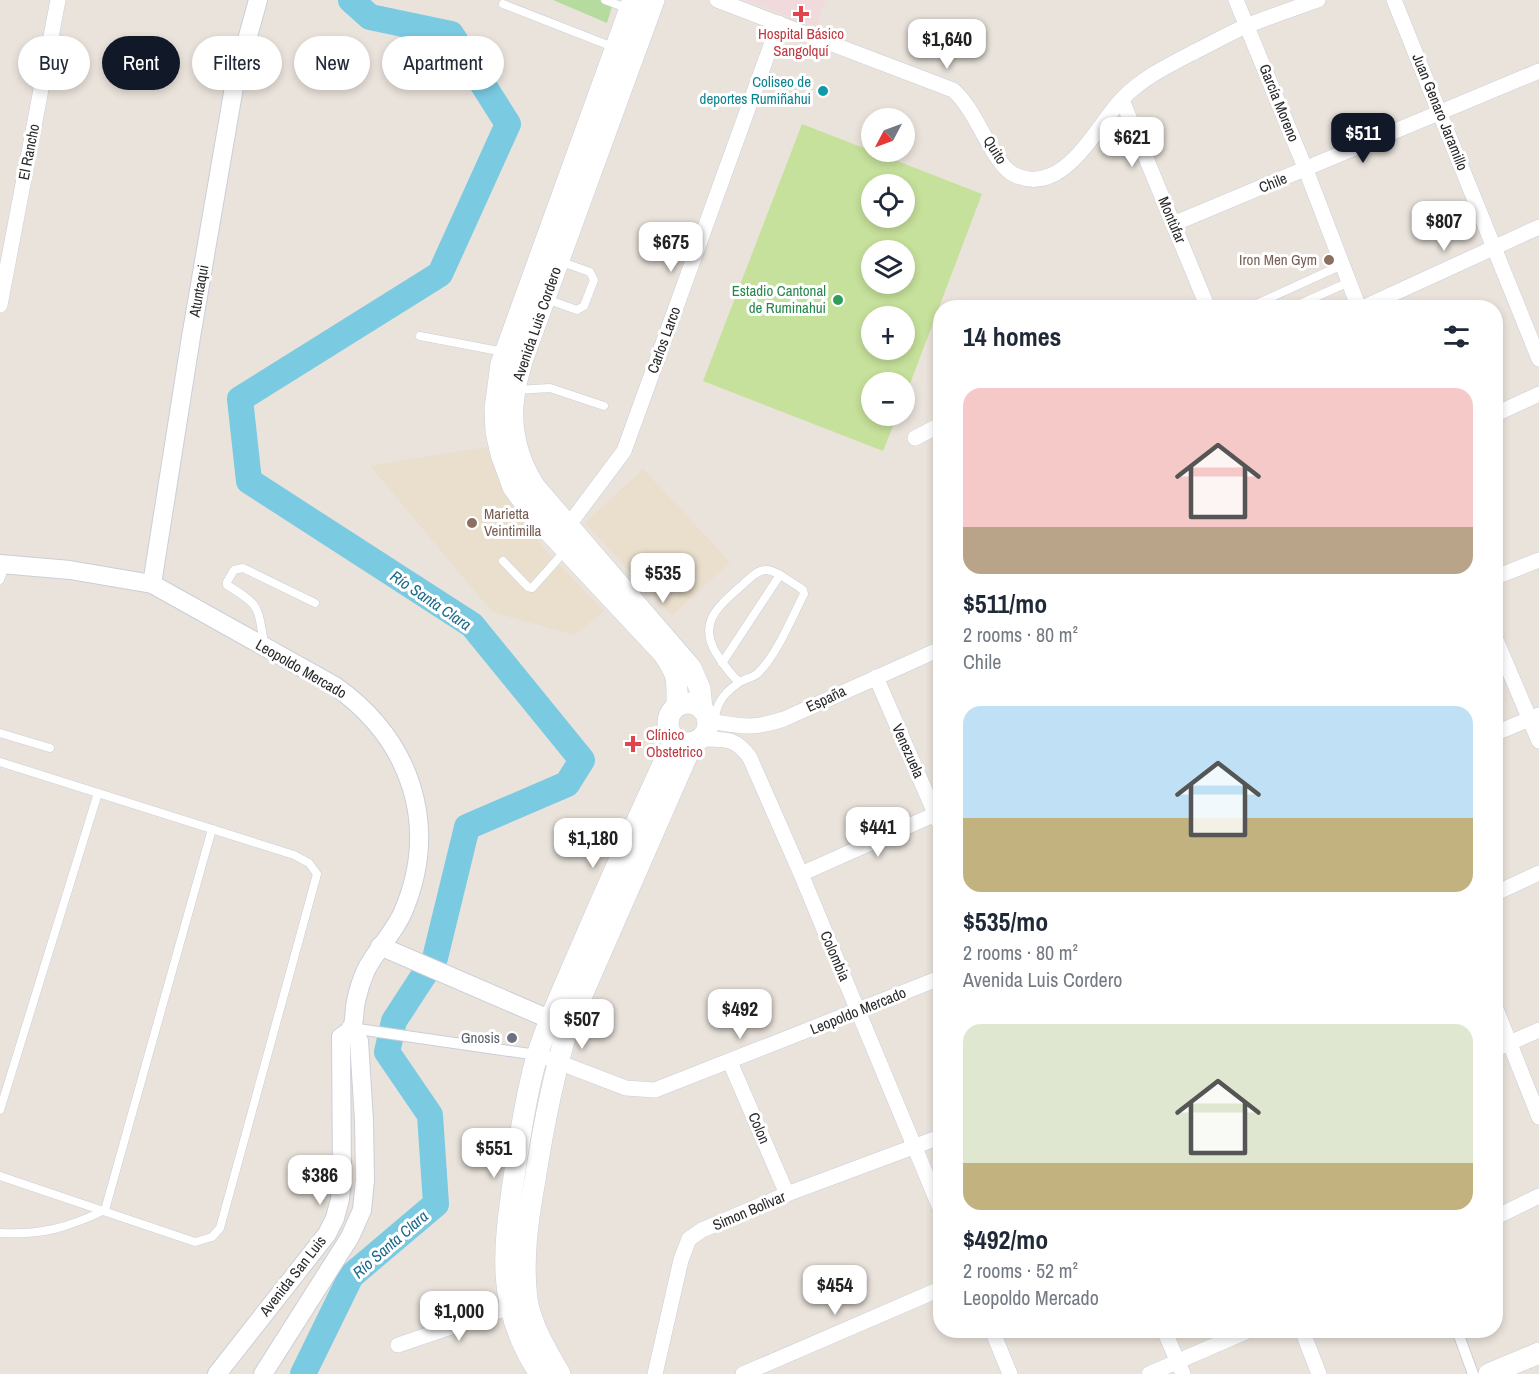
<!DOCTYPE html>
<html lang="en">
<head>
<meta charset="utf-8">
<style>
	body { margin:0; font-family:"Archivo Narrow",sans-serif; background:#f2f2f3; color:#1f2937; height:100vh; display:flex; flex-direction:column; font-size:22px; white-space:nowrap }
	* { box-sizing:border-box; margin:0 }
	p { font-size:20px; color:#747a83 }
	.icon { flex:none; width:33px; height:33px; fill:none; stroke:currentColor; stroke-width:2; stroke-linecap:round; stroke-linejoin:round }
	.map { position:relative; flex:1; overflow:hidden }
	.panel { position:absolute; left:933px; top:300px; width:570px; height:1038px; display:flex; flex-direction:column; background:#fff; border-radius:24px; box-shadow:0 3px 9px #0003 }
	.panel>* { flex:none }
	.hud { position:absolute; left:18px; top:36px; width:570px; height:54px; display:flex; gap:12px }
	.needle { width:39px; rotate:229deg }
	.fabs { position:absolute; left:861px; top:108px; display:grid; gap:12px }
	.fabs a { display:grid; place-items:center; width:54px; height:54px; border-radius:50%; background:#fff; box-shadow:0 3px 9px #0003; font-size:30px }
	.price { position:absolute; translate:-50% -51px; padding:0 14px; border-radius:12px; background:#fff; color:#222; font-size:20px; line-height:39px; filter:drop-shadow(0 2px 3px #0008) }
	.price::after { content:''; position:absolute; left:50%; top:36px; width:18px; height:14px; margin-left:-9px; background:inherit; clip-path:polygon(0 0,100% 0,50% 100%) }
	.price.current { background:#111827; color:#fff }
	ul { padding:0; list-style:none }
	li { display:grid; align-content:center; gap:12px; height:318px; padding:0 30px }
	li span { display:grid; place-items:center; height:186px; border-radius:18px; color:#555 }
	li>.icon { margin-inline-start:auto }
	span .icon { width:108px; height:108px; fill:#fffc; stroke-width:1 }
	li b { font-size:26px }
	h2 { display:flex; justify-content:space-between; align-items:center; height:72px; padding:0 30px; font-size:26px }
	.pill { padding:0 21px; border-radius:27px; background:#fff; box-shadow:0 3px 9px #0003; font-size:21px; line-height:54px }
	.pill.current { background:#111827; color:#fff }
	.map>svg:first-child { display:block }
</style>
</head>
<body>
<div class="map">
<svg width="1539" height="1374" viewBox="0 0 1539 1374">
	<rect width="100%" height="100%" fill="#eae3dc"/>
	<g fill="#eadfcd">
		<polygon points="486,447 506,496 546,551 604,611 575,635 492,612 370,466"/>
		<polygon points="643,469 730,562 672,616 585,523"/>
	</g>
	<polygon fill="#f0dadc" points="746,0 826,0 816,27"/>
	<polygon fill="#b5db9e" points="553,0 614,0 607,23"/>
	<path fill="#c6e19b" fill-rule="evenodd" d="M 802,124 L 982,194 L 905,397 L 904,382 L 872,382 L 872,416 L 897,416 L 883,451 L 703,381 ZM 872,184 L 904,184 L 904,218 L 872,218 ZM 872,250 L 904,250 L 904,284 L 872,284 ZM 872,316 L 904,316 L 904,350 L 872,350 Z"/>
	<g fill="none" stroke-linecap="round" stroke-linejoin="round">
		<polyline stroke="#7acae1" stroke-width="26" points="303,1374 351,1276 436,1204 430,1115 387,1052 394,1021 435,958 467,827 567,784 582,760 472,625 249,481 240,399 440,274 508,124 451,34 370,17 351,0"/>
		<defs>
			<g id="service">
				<polyline points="605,0 629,9"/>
				<polyline points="503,4 613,47"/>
				<polyline points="546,299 577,310 584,306 594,280 590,272 559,261"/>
				<polyline points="1248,308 1342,265"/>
				<polyline points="1291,308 1349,282"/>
				<polyline points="420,336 504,352"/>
				<polyline points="517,390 550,388 604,406"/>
				<polyline points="503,561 528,587 532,588 565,551"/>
				<polyline points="0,580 5,566"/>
				<path d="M 264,643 C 257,605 261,606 227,585 L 227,582 L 234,570 L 243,568 L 315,603"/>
				<polyline points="722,663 780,575"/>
				<path d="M 715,722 C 715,705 723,694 737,684 C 743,679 750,679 757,674 C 776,657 792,617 804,594 L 803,590 L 799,587 C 790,582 776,570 766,570 C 756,570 747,581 740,587 C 718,607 698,622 716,653 C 723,664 729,673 739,682"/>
				<polyline points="0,733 50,748"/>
				<polyline points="0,762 294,855 309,863 317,874 220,1228 212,1237 195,1242 0,1176"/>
				<polyline points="0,1110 98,793"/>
				<path d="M 0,1233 C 42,1235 67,1228 105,1210 L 212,829"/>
			</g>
			<g id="pedestrian">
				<polyline points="351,1028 537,1055"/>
				<polyline points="1457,1330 1473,1374"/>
			</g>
			<g id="minor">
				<path d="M 717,0 L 953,90 C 977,110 992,163 1013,174 C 1063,200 1096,126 1123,98 C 1144,77 1169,65 1196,51 C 1213,43 1231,32 1249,25 C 1272,16 1295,8 1318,0"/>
				<polyline points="1236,0 1306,170 1359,308"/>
				<polyline points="1394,0 1539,359"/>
				<polyline points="1122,100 1208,308"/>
				<polyline points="1173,224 1539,71"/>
				<polyline points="0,305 58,0"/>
				<polyline points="1362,308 1539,227"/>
				<polyline points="1496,414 1539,394"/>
				<polyline points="915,438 940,425"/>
				<polyline points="562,534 624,451 779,23"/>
				<polyline points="1496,577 1539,560"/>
				<polyline points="1496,640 1539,741"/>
				<polyline points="876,677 940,825"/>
				<path d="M 708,721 C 742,726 750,730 784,719 L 940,649"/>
				<polyline points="1496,733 1539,715"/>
				<path d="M 700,739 C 723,739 736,737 750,758 L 801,874 L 940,1208"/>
				<polyline points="801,874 940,812"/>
				<polyline points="1496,893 1539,873"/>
				<polyline points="1496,1009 1539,1117"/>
				<polyline points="1496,1049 1539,1030"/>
				<polyline points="550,1059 626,1088 655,1090 940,978"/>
				<polyline points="730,1062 787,1194"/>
				<polyline points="1496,1217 1539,1196"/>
				<polyline points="992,1330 1010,1374"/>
				<polyline points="1164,1330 1183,1374"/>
				<polyline points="1302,1330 1319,1374"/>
				<polyline points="398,1345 510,1307"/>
				<polyline points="655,1374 681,1260 689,1239 702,1230 787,1194 940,1137"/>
				<polyline points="743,1374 940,1289"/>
				<polyline points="1149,1374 1250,1330"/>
			</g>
			<g id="tertiary">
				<path d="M 0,564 L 70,570 L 152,584 L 335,686 C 411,740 440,825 403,912 C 394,933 376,950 366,970 C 362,979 358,991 356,1001 C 354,1009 355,1021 352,1028 C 350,1031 344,1035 341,1037 L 342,1177 L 340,1199 L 335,1218 L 327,1234 L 217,1374"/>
				<polyline points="152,584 191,337 234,87 258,0"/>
				<polyline points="380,946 563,1025"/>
				<polyline points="263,1374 350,1237 362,1210 365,1180 364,1121 359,1041 351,1028"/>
			</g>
			<g id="secondary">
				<path d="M 633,0 L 501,364 L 495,409 L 496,432 L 501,454 L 513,487 L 533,514 L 663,653 C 679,676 677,679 677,706"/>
				<path d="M 654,0 L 522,361 C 519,373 515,385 514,397 C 509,429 518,461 535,487 L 691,668 L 700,689 L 702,709"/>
				<circle cx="688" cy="723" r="20"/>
				<path d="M 540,1374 C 496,1308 503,1251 514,1177 C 520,1136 526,1095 537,1056 C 548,1020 565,985 580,950 C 610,879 643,808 675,738"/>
				<path d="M 560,1374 C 547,1352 531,1325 527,1299 C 522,1260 528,1218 535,1180 C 543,1128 553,1077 568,1027 L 693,742"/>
				<polyline points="1489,1374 1539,1353"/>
			</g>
		</defs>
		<use href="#service" stroke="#cbced9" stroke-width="9"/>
		<use href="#pedestrian" stroke="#cbced9" stroke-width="12"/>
		<use href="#minor" stroke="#cbced9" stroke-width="16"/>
		<use href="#tertiary" stroke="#cbced9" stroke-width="20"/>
		<use href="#secondary" stroke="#cbced9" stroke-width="22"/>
		<use href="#service" stroke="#fff" stroke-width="8"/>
		<use href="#pedestrian" stroke="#fff" stroke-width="10"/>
		<use href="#minor" stroke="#fff" stroke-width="15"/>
		<use href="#tertiary" stroke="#fff" stroke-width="18"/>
		<use href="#secondary" stroke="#fff" stroke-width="21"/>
	</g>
	<g fill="#e0444e" stroke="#fff" stroke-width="2">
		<path d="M798 5h6v6h6v6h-6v6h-6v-6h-6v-6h6z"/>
		<path d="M630 735h6v6h6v6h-6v6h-6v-6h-6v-6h6z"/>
	</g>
	<circle fill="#0f9aa8" stroke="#fff" stroke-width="2" cx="823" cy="91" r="6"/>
	<g fill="#8d6e63" stroke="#fff" stroke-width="2">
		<circle cx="1329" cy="260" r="6"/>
		<circle cx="472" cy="523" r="6"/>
	</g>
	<circle fill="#2e9e5b" stroke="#fff" stroke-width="2" cx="838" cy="300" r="6"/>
	<circle fill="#6b7280" stroke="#fff" stroke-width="2" cx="512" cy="1038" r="6"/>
	<g text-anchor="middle" stroke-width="6" stroke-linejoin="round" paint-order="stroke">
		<g font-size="15" fill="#be3a42" stroke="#fff">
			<text x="801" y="39">Hospital Básico<tspan x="801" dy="17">Sangolquí</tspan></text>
			<text x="646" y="740" text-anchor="start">Clínico<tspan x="646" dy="17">Obstetrico</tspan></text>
		</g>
		<g font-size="15" fill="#0d838f" stroke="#fff" text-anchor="end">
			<text x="811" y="87">Coliseo de<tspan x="811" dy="17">deportes Rumiñahui</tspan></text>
		</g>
		<g font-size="15" fill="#292929" stroke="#fff">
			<text transform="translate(1279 103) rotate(68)" y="5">García Moreno</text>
			<text transform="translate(1440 112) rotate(68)" y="5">Juan Genaro Jaramillo</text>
			<text transform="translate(995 150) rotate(58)" y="5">Quito</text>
			<text transform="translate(29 152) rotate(-79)" y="5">El Rancho</text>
			<text transform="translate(1273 183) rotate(-22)" y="5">Chile</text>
			<text transform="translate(1172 220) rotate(67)" y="5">Montùfar</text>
			<text transform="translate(199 291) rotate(-80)" y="5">Atuntaqui</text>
			<text transform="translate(537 324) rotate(-71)" y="5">Avenida Luis Cordero</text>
			<text transform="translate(664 340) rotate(-70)" y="5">Carlos Larco</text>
			<text transform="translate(301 669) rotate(30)" y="5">Leopoldo Mercado</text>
			<text transform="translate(826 699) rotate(-25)" y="5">España</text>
			<text transform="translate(908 751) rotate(66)" y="5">Venezuela</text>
			<text transform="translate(835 956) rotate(67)" y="5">Colombia</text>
			<text transform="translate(858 1011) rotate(-22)" y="5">Leopoldo Mercado</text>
			<text transform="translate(759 1128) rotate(67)" y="5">Colon</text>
			<text transform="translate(749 1211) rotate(-23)" y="5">Simon Bolìvar</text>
			<text transform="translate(293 1276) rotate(-52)" y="5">Avenida San Luis</text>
		</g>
		<g font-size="15" fill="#785e54" stroke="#fff" text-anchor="end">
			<text x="1317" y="265">Iron Men Gym</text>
			<text x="484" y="519" text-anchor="start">Marietta<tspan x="484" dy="17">Veintimilla</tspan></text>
		</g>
		<g font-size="15" fill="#27864d" stroke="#fff" text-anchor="end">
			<text x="826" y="296">Estadio Cantonal<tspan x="826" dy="17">de Ruminahui</tspan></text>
		</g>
		<g font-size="15" fill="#5b616d" stroke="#fff" text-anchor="end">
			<text x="500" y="1043">Gnosis</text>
		</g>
		<g font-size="16" font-style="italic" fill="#1b698b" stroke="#fff">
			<text transform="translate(431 600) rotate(34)" y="6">Río Santa Clara</text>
			<text transform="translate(390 1244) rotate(-41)" y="6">Río Santa Clara</text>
		</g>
	</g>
</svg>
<div class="fabs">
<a><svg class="needle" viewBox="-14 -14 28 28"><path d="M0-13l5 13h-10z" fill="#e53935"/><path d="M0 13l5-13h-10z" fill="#747a83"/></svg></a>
<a><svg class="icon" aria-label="locate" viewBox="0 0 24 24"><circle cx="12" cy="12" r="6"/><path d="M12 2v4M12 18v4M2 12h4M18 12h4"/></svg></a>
<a><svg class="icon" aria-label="layers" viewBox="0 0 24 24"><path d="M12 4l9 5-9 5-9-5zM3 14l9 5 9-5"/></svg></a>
<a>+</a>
<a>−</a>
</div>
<b class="price" style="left:947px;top:70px">$1,640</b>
<b class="price current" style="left:1363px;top:164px">$511</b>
<b class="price" style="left:1132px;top:168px">$621</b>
<b class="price" style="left:1444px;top:252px">$807</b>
<b class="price" style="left:671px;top:273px">$675</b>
<b class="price" style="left:663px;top:604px">$535</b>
<b class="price" style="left:878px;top:858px">$441</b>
<b class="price" style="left:593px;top:869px">$1,180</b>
<b class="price" style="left:740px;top:1040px">$492</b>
<b class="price" style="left:582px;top:1050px">$507</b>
<b class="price" style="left:494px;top:1179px">$551</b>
<b class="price" style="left:320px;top:1206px">$386</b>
<b class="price" style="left:835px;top:1316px">$454</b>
<b class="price" style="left:459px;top:1342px">$1,000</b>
<div class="hud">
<a class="pill">Buy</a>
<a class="pill current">Rent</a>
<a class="pill">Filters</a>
<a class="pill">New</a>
<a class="pill">Apartment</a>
</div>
<section class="panel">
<h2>14 homes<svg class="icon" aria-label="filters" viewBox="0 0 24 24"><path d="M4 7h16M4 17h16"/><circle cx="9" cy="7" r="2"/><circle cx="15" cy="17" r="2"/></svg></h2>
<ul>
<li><span style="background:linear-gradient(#f6c9c9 75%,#b9a48a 0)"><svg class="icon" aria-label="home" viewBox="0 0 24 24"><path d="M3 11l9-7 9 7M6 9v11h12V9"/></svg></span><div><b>$511/mo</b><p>2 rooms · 80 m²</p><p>Chile</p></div></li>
<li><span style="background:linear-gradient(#bfe0f5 60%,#c2b280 0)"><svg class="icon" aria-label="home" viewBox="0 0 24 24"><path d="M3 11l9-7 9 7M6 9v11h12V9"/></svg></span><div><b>$535/mo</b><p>2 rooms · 80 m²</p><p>Avenida Luis Cordero</p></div></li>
<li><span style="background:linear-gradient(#dfe7d0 75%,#c2b280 0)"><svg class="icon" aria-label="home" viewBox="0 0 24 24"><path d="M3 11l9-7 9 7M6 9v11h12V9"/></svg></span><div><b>$492/mo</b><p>2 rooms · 52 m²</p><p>Leopoldo Mercado</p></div></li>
</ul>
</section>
</div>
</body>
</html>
